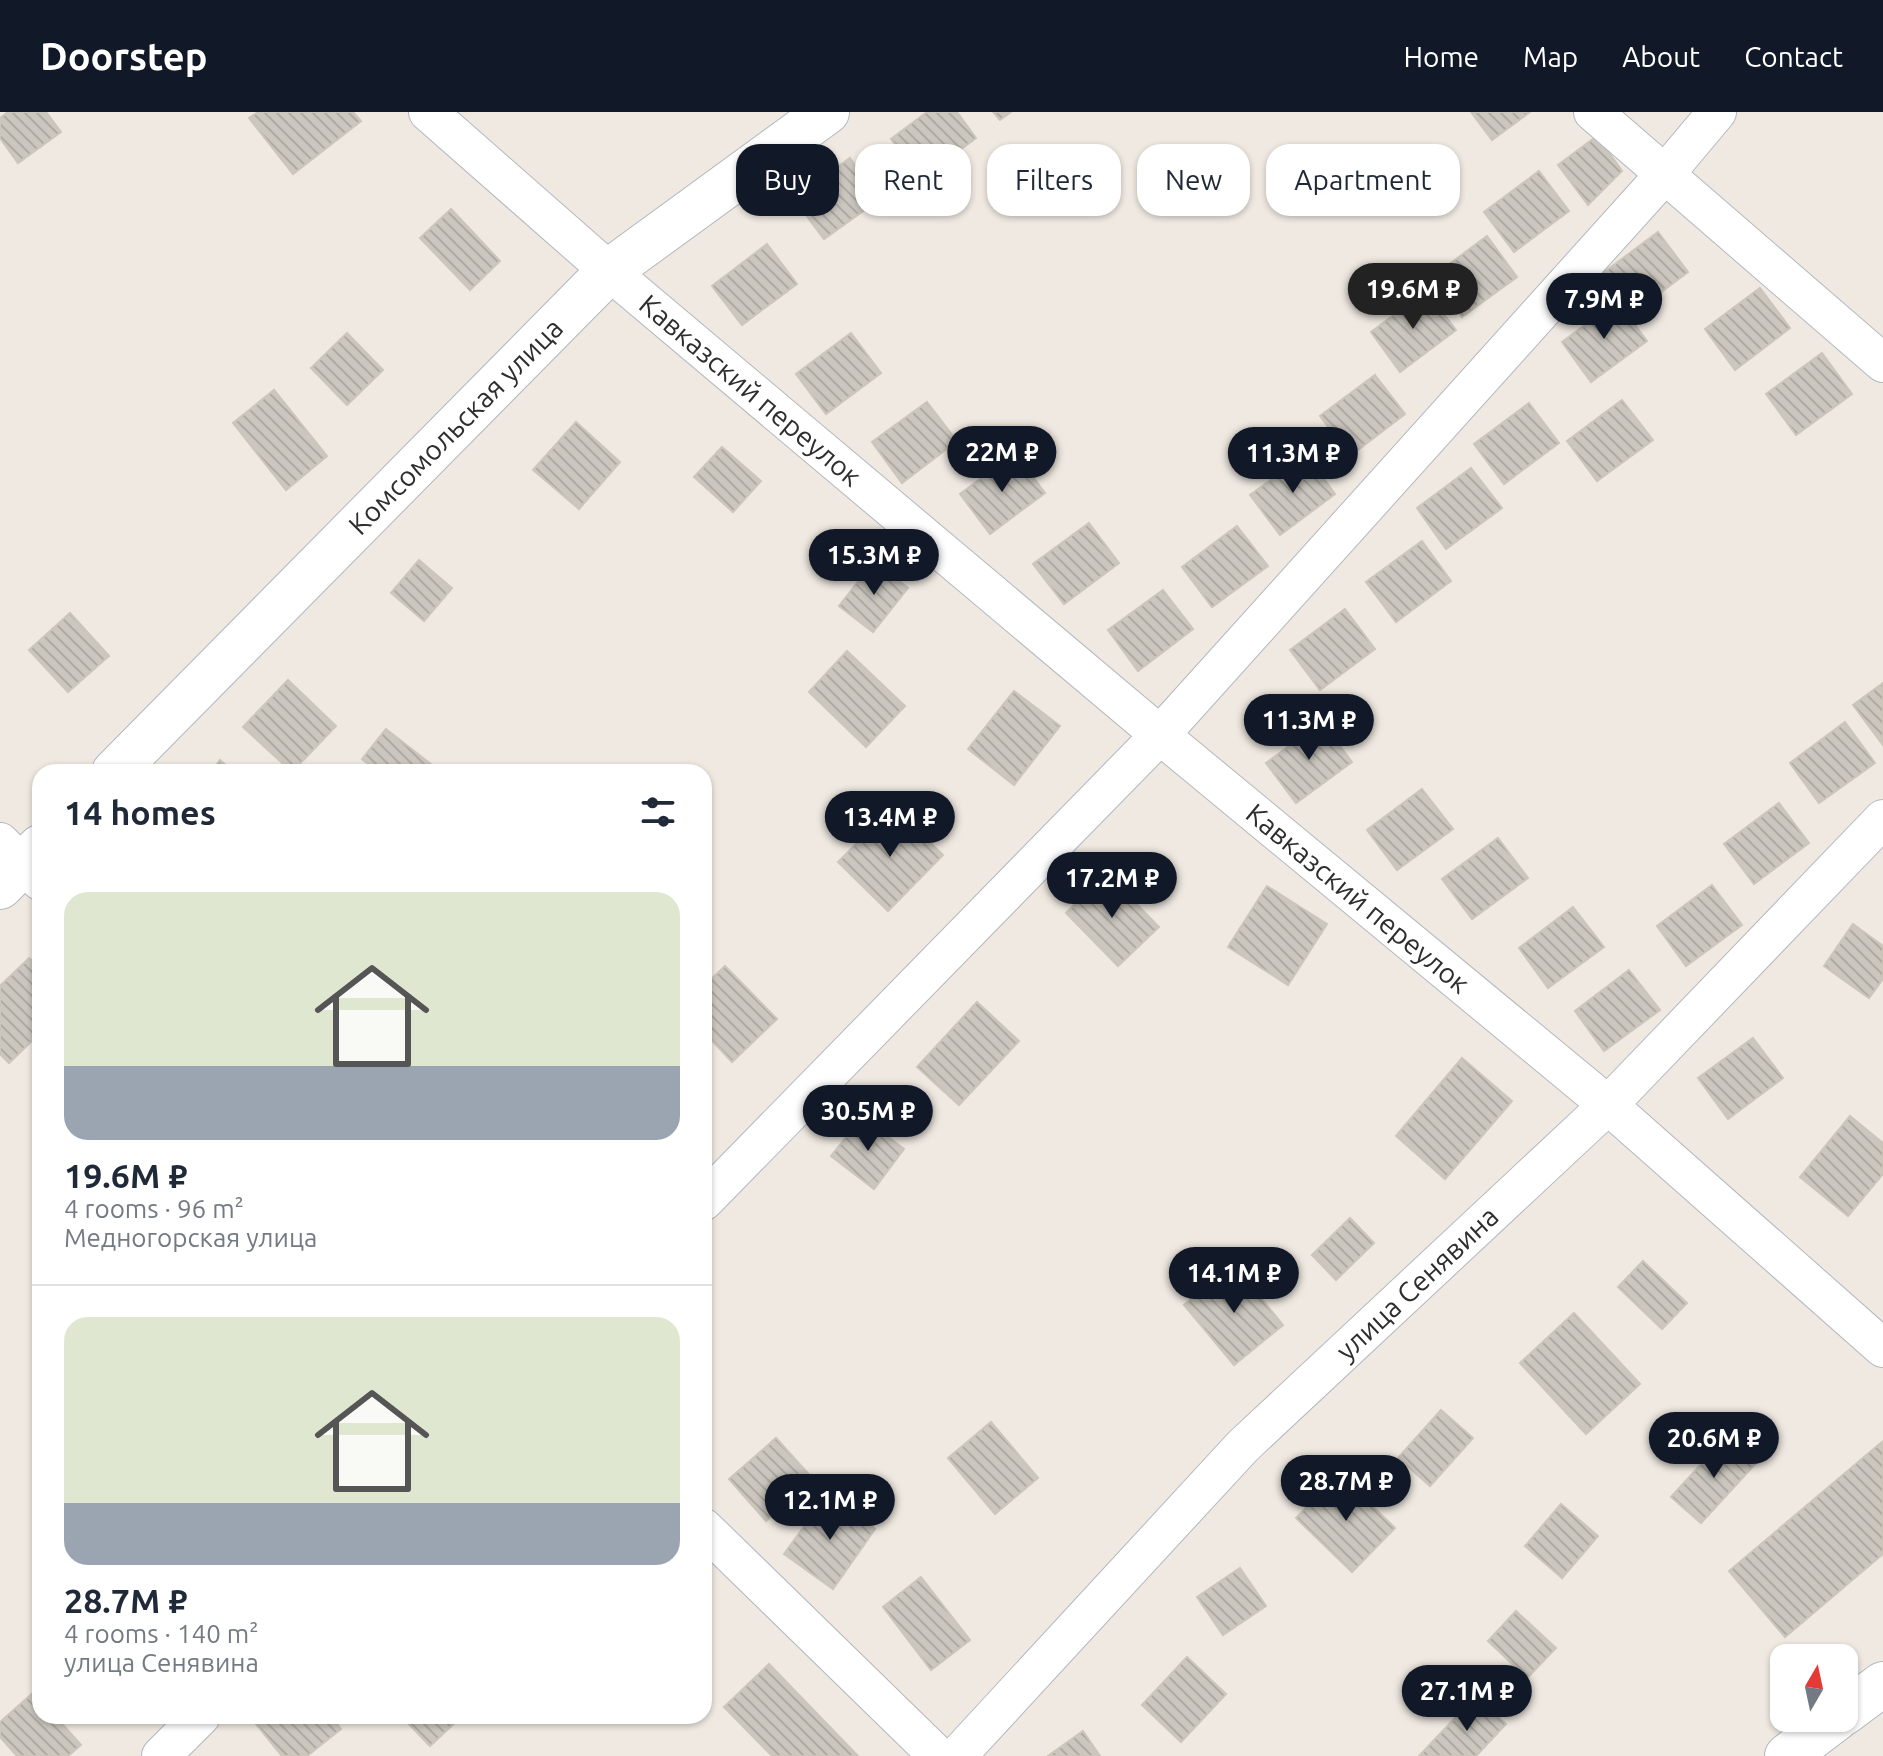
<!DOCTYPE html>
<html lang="en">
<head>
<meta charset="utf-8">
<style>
	body { margin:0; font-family:Ubuntu,sans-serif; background:#f2f2f3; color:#1f2937; height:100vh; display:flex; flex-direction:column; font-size:30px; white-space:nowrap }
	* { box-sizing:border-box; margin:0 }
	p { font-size:26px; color:#747a83 }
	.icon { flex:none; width:44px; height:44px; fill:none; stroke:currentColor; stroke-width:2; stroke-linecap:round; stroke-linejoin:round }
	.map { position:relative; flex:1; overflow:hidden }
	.drawer { position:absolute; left:32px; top:652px; width:680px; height:960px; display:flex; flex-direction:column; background:#fff; border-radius:24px; box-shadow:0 2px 6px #0004 }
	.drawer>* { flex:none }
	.banner { position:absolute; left:736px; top:32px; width:760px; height:72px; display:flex; gap:16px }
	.needle { width:52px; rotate:9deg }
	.tools { position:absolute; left:1770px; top:1532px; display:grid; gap:16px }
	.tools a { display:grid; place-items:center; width:88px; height:88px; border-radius:16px; background:#fff; box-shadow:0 2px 6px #0004; font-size:40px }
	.price { position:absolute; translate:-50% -68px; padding:0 18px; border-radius:28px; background:#111827; color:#fff; font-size:26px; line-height:52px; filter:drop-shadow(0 2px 4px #0008) }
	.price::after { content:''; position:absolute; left:50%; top:48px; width:24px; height:18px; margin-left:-12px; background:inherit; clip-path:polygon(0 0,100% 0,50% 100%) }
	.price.selected { background:#222; color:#fff }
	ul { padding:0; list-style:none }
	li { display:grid; align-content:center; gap:16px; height:424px; padding:0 32px }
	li+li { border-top:2px solid #e0e1e3 }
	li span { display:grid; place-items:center; height:248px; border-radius:24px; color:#555 }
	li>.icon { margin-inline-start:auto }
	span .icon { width:144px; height:144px; fill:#fffc; stroke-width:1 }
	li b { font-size:34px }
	h2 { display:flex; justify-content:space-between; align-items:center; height:96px; padding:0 32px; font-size:34px }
	.chip { padding:0 28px; border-radius:24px; background:#fff; box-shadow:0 2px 6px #0004; font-size:28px; line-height:72px }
	.chip.selected { background:#111827; color:#fff }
	header { display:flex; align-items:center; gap:48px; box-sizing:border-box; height:112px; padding:0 40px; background:#111827; color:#fff }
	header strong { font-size:38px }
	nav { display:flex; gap:44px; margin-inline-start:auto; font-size:28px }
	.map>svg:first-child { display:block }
</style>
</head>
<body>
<header>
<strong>Doorstep</strong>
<nav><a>Home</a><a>Map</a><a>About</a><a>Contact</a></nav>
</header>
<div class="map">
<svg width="1883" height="1644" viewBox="0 0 1883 1644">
	<defs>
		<pattern id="building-back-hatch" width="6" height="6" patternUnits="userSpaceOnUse" patternTransform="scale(2)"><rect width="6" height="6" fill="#cbc7bf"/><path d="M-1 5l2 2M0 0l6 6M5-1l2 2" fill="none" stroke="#afaba4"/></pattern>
	</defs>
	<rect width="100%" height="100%" fill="#efe9e1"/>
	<g fill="url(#building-back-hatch)" stroke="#cbc5ba" stroke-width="2">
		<polygon points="8,0 46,0 61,20 18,51 0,26 0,6"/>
		<polygon points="258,0 353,0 361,9 293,62 249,6"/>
		<polygon points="927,0 957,0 976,26 921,67 891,27"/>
		<polygon points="993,0 1011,0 1000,8"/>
		<polygon points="1471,0 1530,0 1492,28"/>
		<polygon points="1597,24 1622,59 1588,93 1558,53"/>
		<polygon points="850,46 880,87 824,127 794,87"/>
		<polygon points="1539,59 1569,99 1514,140 1484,100"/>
		<polygon points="451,97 500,149 470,178 420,126"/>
		<polygon points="1658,120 1688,160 1633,201 1603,161"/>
		<polygon points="1487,124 1517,165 1462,205 1432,165"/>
		<polygon points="767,132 797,172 742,213 712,174"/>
		<polygon points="1760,176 1790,216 1735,258 1705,217"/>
		<polygon points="1426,179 1456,218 1400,260 1371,220"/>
		<polygon points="1617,189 1647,229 1591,270 1562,230"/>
		<polygon points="347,221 383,258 347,293 311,256"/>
		<polygon points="851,221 881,261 826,302 796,262"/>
		<polygon points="1822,241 1852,282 1796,323 1766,282"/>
		<polygon points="1375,263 1405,302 1350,344 1320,304"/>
		<polygon points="274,278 327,344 286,378 233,311"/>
		<polygon points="1622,288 1653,328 1597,369 1567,329"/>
		<polygon points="927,290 957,329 902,371 872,330"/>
		<polygon points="1529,291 1559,331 1504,372 1474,332"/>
		<polygon points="576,310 620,350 579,397 533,358"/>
		<polygon points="722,335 761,369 733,400 694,365"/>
		<polygon points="1015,341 1045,381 990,422 960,382"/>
		<polygon points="1306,342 1335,382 1280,423 1250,383"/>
		<polygon points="1471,356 1502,396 1446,437 1417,396"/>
		<polygon points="1089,411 1119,451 1064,492 1033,452"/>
		<polygon points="1237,414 1268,454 1212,495 1182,455"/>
		<polygon points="1422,429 1451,469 1396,510 1366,470"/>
		<polygon points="419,448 452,476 424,509 391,481"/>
		<polygon points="874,449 908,476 873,520 839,494"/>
		<polygon points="1163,478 1193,517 1138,559 1108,518"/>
		<polygon points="1345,497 1375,537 1320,578 1290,538"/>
		<polygon points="70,501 109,544 68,580 29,538"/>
		<polygon points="847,539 905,594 866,635 809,580"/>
		<polygon points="288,568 336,614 292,660 243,615"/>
		<polygon points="1883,571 1883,633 1853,593"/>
		<polygon points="1014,579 1060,614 1014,673 968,637"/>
		<polygon points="1322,610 1352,650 1296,691 1266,651"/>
		<polygon points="1845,610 1875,651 1819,691 1790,651"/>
		<polygon points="386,617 441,660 378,660 362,647"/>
		<polygon points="220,648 234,660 211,660"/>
		<polygon points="1422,677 1453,717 1397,758 1367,718"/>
		<polygon points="1779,691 1809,731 1754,772 1724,732"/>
		<polygon points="893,695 943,743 888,799 838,750"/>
		<polygon points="1498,726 1528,766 1472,807 1442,767"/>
		<polygon points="1106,761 1159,815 1118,854 1066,801"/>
		<polygon points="1712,773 1742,813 1686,854 1657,814"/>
		<polygon points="1267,774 1327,812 1288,873 1228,835"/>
		<polygon points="1573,795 1604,835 1548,876 1519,836"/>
		<polygon points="1853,812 1883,834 1883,867 1869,886 1824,854"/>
		<polygon points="29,846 40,856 40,921 9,951 0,942 0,874"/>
		<polygon points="725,854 777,907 732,950 704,920 704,874"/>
		<polygon points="1629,858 1660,898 1604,939 1575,899"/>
		<polygon points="977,890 1019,929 959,993 917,955"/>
		<polygon points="1753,926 1783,966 1728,1007 1698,966"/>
		<polygon points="1462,946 1512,989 1445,1067 1396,1024"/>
		<polygon points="1850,1004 1883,1031 1883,1062 1848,1104 1800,1065"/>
		<polygon points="862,1005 904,1037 874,1077 831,1044"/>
		<polygon points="1350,1106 1374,1131 1336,1168 1312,1143"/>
		<polygon points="1643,1149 1687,1191 1662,1217 1618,1175"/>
		<polygon points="1234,1153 1283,1213 1234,1253 1184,1193"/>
		<polygon points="1574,1201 1640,1272 1586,1322 1520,1251"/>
		<polygon points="1441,1298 1473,1326 1430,1374 1398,1346"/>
		<polygon points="991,1310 1038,1366 995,1402 948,1346"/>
		<polygon points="1727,1324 1757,1350 1701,1411 1671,1385"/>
		<polygon points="776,1326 813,1367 766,1409 729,1367"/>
		<polygon points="1883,1329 1883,1442 1785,1525 1729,1459"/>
		<polygon points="1339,1362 1395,1416 1352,1460 1296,1406"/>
		<polygon points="827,1383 875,1417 833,1477 784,1442"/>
		<polygon points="1561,1392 1598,1424 1562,1466 1525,1434"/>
		<polygon points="1240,1456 1266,1494 1223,1523 1197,1485"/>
		<polygon points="921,1465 970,1528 931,1558 883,1495"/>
		<polygon points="1516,1499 1556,1536 1527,1566 1488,1529"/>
		<polygon points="1187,1545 1226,1582 1181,1630 1142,1593"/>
		<polygon points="769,1552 858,1644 772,1644 724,1595"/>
		<polygon points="34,1580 40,1587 40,1604 55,1604 81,1633 68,1644 17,1644 0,1625 0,1610"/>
		<polygon points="1475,1585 1506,1612 1476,1644 1419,1644"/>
		<polygon points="264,1604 331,1604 341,1617 307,1644 282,1644 255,1611"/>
		<polygon points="401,1604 462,1604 430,1634"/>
		<polygon points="1083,1619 1100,1644 1048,1644"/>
	</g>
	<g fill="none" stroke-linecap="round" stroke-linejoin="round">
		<defs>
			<g id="street">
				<path id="s1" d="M 428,0 L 609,159 L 1160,623 L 1608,993 L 1883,1236"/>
				<polyline points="1593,0 1883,251"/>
				<polyline points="0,730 40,769"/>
				<polyline points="704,1089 1160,623 1665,62 1717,0"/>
				<polyline points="704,1416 938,1644"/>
				<polyline points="161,1644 201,1604"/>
				<path id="s2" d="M 957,1644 L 1243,1334 L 1608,993 L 1883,707"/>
			</g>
			<g id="secondary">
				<path id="s3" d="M 114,660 L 609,159 L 827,0"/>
				<polyline points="0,775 40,735"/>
				<polyline points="1844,1601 1883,1572"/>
				<polyline points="1787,1644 1837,1606"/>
			</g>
		</defs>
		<use href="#street" stroke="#b4b7c1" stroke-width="40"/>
		<use href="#secondary" stroke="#b4b7c1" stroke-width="46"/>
		<use href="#street" stroke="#fff" stroke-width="38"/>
		<use href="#secondary" stroke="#fff" stroke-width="44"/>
	</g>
	<g text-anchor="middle" stroke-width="7" stroke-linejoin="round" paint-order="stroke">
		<g font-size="28" fill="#2e2e2e" stroke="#fff">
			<text dy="10" stroke="none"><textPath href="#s1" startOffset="426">Кавказский переулок</textPath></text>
			<text dy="10" stroke="none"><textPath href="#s3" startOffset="486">Комсомольская улица</textPath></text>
			<text dy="10" stroke="none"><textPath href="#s1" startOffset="1218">Кавказский переулок</textPath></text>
			<text dy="10" stroke="none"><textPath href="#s2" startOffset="660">улица Сенявина</textPath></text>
		</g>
	</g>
</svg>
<div class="tools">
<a><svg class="needle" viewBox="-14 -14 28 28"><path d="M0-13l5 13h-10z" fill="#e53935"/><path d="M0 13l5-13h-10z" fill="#747a83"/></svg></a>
</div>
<b class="price selected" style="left:1413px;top:219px">19.6M ₽</b>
<b class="price" style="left:1604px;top:229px">7.9M ₽</b>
<b class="price" style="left:1002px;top:382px">22M ₽</b>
<b class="price" style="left:1293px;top:383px">11.3M ₽</b>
<b class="price" style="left:874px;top:485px">15.3M ₽</b>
<b class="price" style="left:1309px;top:650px">11.3M ₽</b>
<b class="price" style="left:890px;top:747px">13.4M ₽</b>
<b class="price" style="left:1112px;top:808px">17.2M ₽</b>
<b class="price" style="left:868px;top:1041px">30.5M ₽</b>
<b class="price" style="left:1234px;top:1203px">14.1M ₽</b>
<b class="price" style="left:1714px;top:1368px">20.6M ₽</b>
<b class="price" style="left:1346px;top:1411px">28.7M ₽</b>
<b class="price" style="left:830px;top:1430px">12.1M ₽</b>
<b class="price" style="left:1467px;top:1621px">27.1M ₽</b>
<div class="banner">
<a class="chip selected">Buy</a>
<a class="chip">Rent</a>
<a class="chip">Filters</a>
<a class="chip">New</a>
<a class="chip">Apartment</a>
</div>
<section class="drawer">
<h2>14 homes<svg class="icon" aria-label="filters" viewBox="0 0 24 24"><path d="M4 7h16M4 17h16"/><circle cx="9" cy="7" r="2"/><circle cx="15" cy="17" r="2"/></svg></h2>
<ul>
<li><span style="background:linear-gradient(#dfe7d0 70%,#9aa5b1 0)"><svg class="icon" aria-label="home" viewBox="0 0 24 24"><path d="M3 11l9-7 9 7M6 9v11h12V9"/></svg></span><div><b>19.6M ₽</b><p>4 rooms · 96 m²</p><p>Медногорская улица</p></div></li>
<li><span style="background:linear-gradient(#dfe7d0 75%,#9aa5b1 0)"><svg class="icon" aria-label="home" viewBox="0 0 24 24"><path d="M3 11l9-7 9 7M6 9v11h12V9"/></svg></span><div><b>28.7M ₽</b><p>4 rooms · 140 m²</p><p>улица Сенявина</p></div></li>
</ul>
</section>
</div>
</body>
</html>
